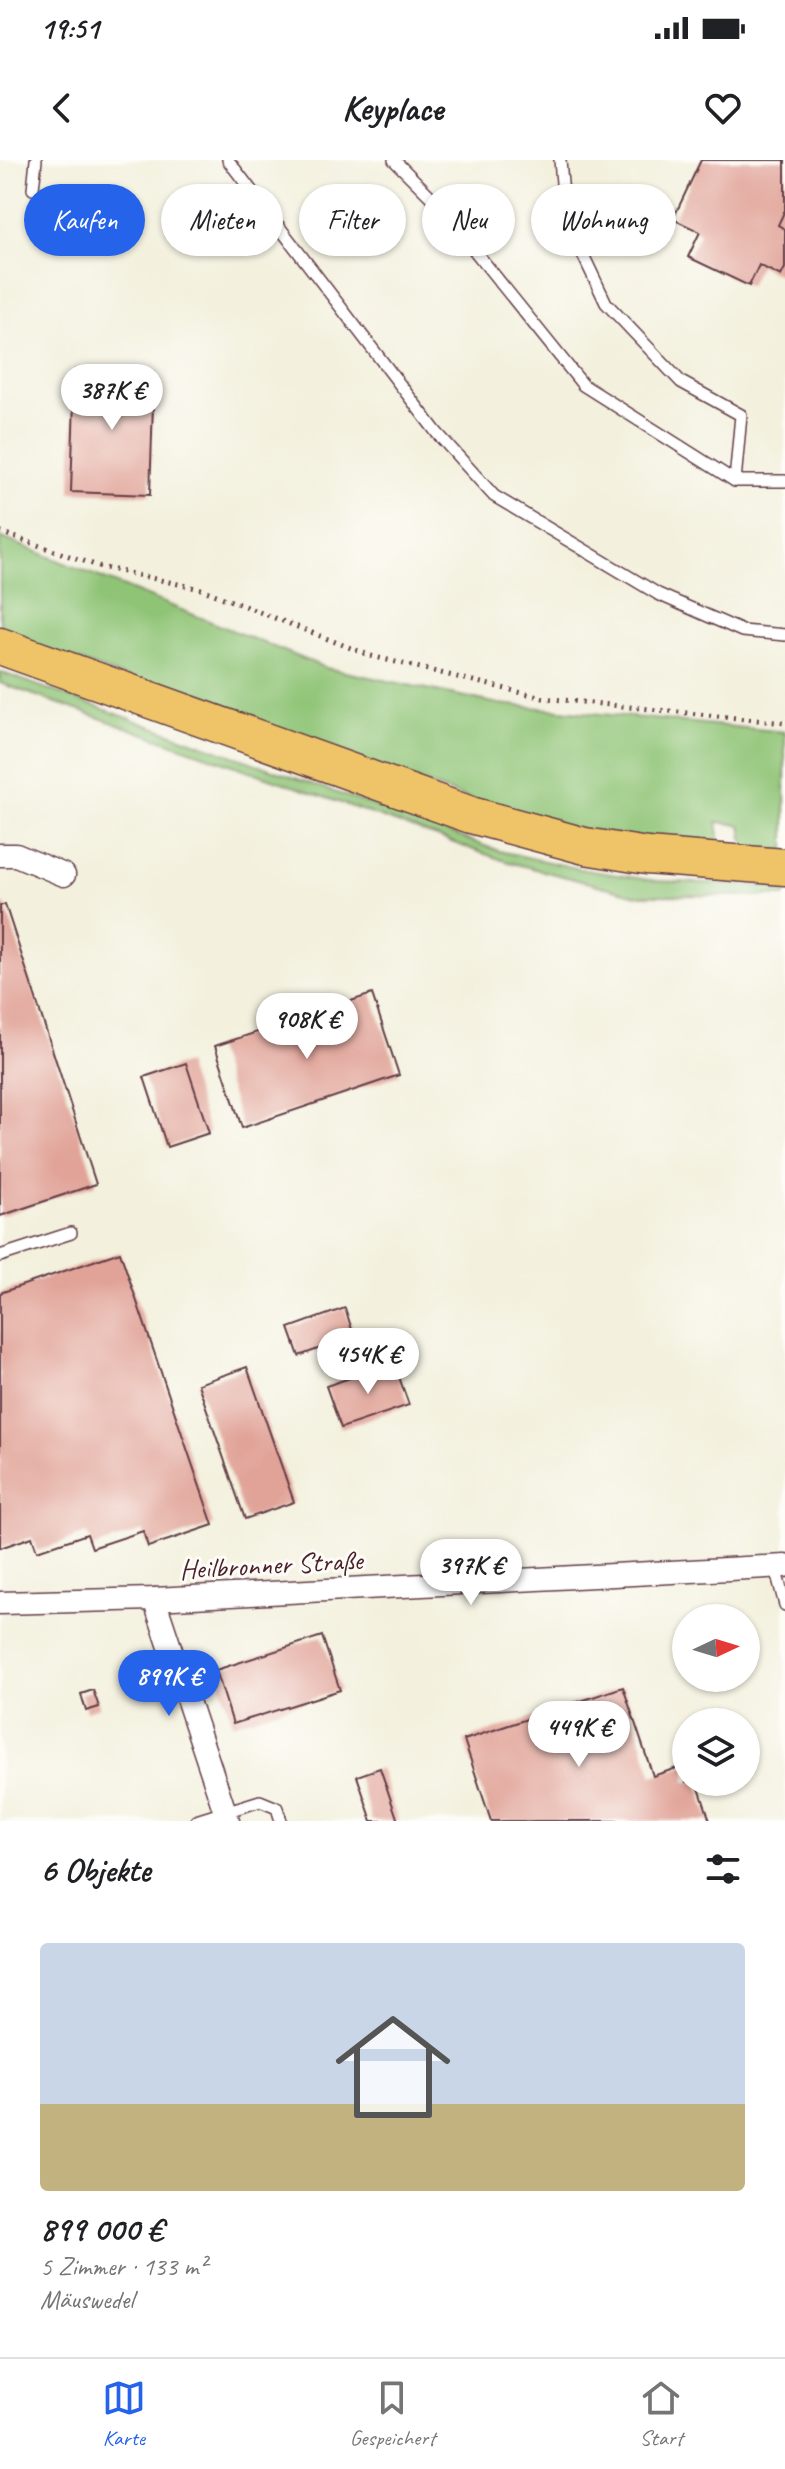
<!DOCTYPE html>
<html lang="de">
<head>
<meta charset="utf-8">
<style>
	body { margin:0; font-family:Caveat,sans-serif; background:#f2f2f2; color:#202124; height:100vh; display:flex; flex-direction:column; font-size:30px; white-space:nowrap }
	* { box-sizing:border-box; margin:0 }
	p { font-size:26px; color:#757577 }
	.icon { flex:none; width:44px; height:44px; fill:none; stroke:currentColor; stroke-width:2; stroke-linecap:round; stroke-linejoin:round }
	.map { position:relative; height:1661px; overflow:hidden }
	.drawer { display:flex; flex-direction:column; background:#fff; flex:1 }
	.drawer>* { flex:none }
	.top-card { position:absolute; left:24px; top:24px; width:738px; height:72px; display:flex; gap:16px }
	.needle { width:52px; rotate:86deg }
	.tools { position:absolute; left:672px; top:1444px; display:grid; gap:16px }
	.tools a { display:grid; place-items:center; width:88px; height:88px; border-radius:50%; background:#fff; box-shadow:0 2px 6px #0004; font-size:40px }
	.price { position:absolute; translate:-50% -68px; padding:0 18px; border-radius:28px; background:#fff; color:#222; font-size:26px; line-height:52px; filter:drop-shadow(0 2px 4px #0008) }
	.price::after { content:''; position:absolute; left:50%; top:48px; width:24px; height:18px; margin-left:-12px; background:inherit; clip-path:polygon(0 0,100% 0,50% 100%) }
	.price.selected { background:#2563eb; color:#fff }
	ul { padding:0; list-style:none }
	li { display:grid; align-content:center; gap:16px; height:424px; padding:0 40px }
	li span { display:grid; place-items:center; height:248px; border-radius:8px; color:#555 }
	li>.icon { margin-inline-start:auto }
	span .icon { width:144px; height:144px; fill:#fffc; stroke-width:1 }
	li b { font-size:34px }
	h2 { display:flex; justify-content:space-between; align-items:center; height:96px; padding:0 40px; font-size:34px }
	.pill { padding:0 28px; border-radius:36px; background:#fff; box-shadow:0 2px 6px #0004; font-size:28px; line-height:72px }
	.pill.selected { background:#2563eb; color:#fff }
	.status { display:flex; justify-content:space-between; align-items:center; height:56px; padding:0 40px; background:#fff; direction:ltr }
	.status svg { height:22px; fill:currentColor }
	header { display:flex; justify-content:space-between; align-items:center; height:104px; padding:0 40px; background:#fff; font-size:36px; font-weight:800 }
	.tabs { display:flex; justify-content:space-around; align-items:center; height:112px; border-top:2px solid #e0e0e0; background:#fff; font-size:22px; color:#757577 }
	.tabs a { display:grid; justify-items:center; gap:4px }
	.tabs .selected { color:#2563eb }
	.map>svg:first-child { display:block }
</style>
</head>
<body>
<div class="status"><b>19:51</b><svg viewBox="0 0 49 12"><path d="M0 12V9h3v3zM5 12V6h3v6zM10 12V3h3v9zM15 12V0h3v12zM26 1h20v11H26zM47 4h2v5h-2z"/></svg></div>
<header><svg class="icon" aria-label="back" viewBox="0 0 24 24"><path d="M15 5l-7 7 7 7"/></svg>Keyplace<svg class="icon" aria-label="heart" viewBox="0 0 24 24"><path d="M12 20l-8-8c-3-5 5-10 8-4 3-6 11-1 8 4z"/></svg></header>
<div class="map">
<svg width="785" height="1661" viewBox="0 0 785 1661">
	<rect width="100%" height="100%" fill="#fdfcf7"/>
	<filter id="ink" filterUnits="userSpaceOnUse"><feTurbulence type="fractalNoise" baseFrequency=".0125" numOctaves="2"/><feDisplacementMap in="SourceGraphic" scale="16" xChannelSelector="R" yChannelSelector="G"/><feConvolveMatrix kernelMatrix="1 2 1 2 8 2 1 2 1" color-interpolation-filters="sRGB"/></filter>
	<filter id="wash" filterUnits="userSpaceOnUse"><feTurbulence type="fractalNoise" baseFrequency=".006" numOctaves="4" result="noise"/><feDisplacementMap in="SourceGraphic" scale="32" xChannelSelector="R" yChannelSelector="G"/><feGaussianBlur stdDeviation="1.8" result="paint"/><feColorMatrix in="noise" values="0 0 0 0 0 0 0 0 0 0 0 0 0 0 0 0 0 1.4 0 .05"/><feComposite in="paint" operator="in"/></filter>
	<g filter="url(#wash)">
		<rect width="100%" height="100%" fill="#f3f0dd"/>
		<g fill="#8fc476" stroke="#6c7250" stroke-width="2">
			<polygon points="0,377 326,508 499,544 785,572 785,690 745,690 741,665 717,662 721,689 589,674 512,654 0,473"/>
			<polygon points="0,512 499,691 585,710 656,721 785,727 785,736 636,735 508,702 0,523"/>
		</g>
		<g id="blocks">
			<g fill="#e1a398">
				<polygon points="701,0 785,0 785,50 778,65 785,69 785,108 781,116 759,105 749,126 688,97 700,72 673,59"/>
				<polygon points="75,210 154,213 150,335 71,332"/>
				<polygon points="5,744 96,1024 0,1056 0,746"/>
				<polygon points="372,834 399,915 242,968 215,886"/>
				<polygon points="186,903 209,973 167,987 144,917"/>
				<polygon points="120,1092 213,1365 148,1387 143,1371 92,1388 87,1374 37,1391 32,1377 0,1388 0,1133"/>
				<polygon points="345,1148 354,1176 299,1196 289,1168"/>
				<polygon points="394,1203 409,1245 341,1268 326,1226"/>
				<polygon points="247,1207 294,1342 245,1359 198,1224"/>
				<polygon points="322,1476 340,1530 233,1564 216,1510"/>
				<polygon points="623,1527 653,1616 686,1605 686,1622 697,1622 710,1661 491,1661 464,1580"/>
				<polygon points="93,1530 99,1547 86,1551 81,1534"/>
				<polygon points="380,1608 398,1661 372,1661 357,1616"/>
			</g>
		</g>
	</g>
	<g filter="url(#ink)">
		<use href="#blocks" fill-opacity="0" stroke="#633e46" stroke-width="2"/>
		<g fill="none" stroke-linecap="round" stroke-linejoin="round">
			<defs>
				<g id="service">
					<polyline points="228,0 437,273 494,336 658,434 742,471 785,475"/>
					<polyline points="394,0 433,39 583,225 735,321 785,321"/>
					<polyline points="560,0 565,57 606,143 681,222 741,255 735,321"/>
					<polyline points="33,29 36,0"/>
					<polyline points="0,1096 71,1073"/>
					<polyline points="775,1407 785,1445"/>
					<polyline points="196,1661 260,1641 277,1648 281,1661"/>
				</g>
				<g id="minor">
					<polyline points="0,695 16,695 64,715"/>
					<polyline points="154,1439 228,1661"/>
					<polyline points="0,1443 154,1439 785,1406"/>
				</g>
				<polyline id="primary" points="0,486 471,655 585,686 647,696 785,707"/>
			</defs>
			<use href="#service" stroke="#633e46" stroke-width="14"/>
			<use href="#minor" stroke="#633e46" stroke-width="25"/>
			<use href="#primary" stroke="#633e46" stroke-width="39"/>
			<polyline stroke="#633e46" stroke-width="5" stroke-dasharray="2 6" stroke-linecap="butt" points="0,372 101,407 201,429 371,496 543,538 785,563"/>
			<use href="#service" stroke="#fff" stroke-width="11"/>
			<use href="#minor" stroke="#fff" stroke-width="22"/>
			<use href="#primary" stroke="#efc469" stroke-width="36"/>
		</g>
	</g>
	<g text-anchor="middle" stroke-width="6" stroke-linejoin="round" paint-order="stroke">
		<g font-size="28" fill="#4a1f2b" stroke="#fdfcf7">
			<text transform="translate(271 1404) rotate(-3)" y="10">Heilbronner Straße</text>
		</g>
	</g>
</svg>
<div class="tools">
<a><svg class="needle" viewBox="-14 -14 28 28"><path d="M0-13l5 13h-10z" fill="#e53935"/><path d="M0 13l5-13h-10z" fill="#757577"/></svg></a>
<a><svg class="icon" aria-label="layers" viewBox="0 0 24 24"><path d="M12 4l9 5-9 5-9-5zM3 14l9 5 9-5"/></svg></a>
</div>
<b class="price" style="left:112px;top:272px">387K €</b>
<b class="price" style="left:307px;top:901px">908K €</b>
<b class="price" style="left:368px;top:1236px">454K €</b>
<b class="price" style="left:471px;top:1447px">397K €</b>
<b class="price selected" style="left:169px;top:1558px">899K €</b>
<b class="price" style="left:579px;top:1609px">449K €</b>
<div class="top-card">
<a class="pill selected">Kaufen</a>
<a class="pill">Mieten</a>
<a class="pill">Filter</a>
<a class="pill">Neu</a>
<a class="pill">Wohnung</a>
</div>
</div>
<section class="drawer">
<h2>6 Objekte<svg class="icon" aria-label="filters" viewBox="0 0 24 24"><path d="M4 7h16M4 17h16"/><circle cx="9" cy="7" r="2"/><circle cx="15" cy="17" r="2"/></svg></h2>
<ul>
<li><span style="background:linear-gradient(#c9d6e8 65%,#c2b280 0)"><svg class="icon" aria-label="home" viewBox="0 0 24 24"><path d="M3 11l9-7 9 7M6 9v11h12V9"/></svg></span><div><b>899 000 €</b><p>5 Zimmer · 133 m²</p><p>Mäuswedel</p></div></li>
</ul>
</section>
<nav class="tabs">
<a class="selected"><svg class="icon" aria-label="map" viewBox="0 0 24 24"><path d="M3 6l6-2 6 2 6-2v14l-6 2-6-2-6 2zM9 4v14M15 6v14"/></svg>Karte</a>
<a><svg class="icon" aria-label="saved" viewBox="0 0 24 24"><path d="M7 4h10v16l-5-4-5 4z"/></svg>Gespeichert</a>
<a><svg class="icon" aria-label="home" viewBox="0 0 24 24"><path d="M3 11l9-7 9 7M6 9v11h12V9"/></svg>Start</a>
</nav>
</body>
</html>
